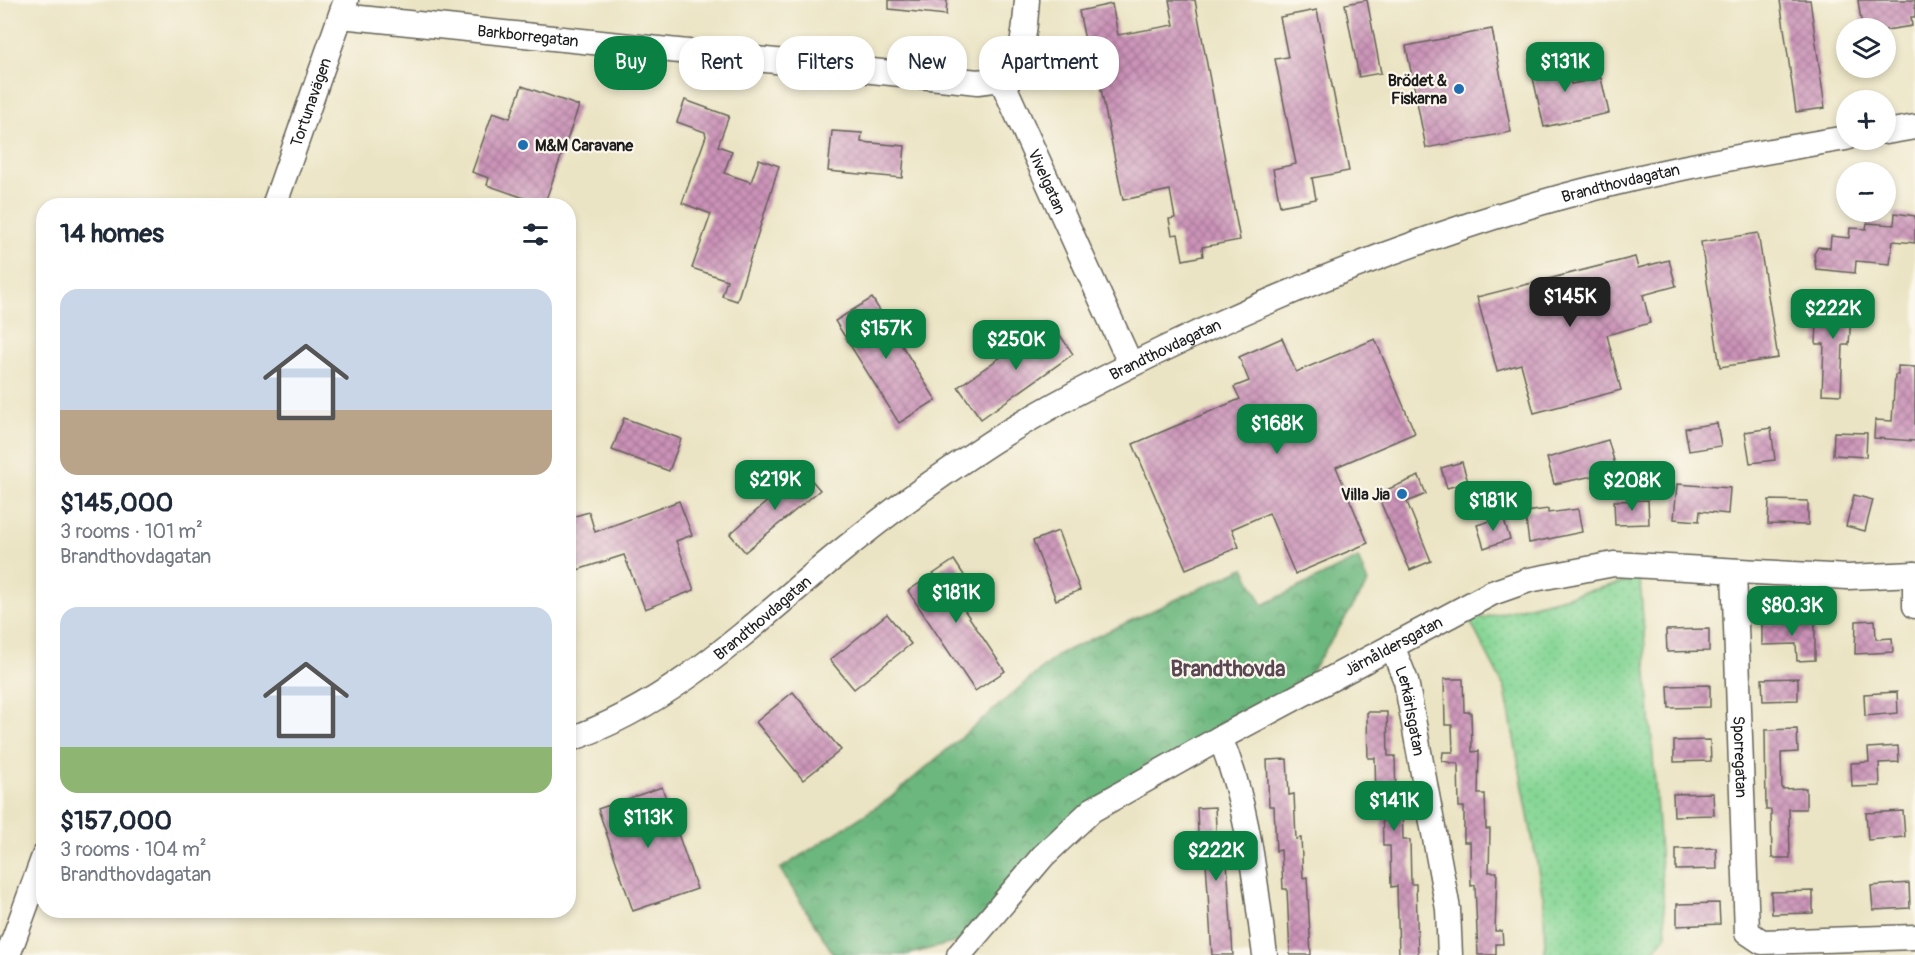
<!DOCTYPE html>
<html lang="en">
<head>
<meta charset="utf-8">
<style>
	body { margin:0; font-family:Pangolin,sans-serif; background:#f6f6f7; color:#1f2937; height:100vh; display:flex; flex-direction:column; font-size:22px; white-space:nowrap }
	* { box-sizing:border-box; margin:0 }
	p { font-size:20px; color:#747a83 }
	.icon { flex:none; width:33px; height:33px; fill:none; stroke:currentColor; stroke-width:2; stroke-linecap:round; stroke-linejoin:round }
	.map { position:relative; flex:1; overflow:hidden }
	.sheet { position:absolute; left:36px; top:198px; width:540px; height:720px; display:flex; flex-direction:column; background:#fff; border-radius:24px; box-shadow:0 3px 9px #0003 }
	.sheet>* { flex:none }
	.banner { position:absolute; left:594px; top:36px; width:570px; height:54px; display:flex; gap:12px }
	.controls { position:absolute; left:1836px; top:18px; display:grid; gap:12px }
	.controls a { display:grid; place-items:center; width:60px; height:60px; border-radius:50%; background:#fff; box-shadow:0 3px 9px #0003; font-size:30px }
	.price { position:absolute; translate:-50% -51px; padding:0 14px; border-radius:12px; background:#0b8043; color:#fff; font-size:20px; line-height:39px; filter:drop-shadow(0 2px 3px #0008) }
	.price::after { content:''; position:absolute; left:50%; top:36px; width:18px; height:14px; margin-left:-9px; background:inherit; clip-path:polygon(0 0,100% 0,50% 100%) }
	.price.selected { background:#222; color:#fff }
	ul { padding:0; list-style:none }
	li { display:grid; align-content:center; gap:12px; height:318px; padding:0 24px }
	li span { display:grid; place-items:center; height:186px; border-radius:18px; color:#555 }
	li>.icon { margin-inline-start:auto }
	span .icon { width:108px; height:108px; fill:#fffc; stroke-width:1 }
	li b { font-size:26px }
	h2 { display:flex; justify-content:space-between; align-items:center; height:72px; padding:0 24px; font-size:26px }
	.pill { padding:0 21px; border-radius:24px; background:#fff; box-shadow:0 3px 9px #0003; font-size:21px; line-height:54px }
	.pill.selected { background:#0b8043; color:#fff }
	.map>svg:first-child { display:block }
</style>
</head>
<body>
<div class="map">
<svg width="1915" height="955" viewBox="0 0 1915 955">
	<defs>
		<pattern id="grass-dots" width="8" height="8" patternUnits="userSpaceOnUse" patternTransform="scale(1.5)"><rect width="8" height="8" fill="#86d695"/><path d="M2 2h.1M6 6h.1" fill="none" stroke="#73b780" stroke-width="1.8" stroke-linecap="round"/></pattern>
		<pattern id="forest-crowns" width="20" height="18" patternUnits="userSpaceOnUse" patternTransform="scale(1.5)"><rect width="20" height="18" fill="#6cb77e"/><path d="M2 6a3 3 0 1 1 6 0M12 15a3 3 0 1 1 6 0" fill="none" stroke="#589466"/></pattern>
		<pattern id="building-cross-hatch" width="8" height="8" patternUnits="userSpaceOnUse" patternTransform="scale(1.5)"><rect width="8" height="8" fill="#cb93b8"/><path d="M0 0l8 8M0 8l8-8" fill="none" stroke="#a47795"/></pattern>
	</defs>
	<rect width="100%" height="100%" fill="#fbf7ec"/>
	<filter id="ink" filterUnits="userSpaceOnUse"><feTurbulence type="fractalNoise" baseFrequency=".0167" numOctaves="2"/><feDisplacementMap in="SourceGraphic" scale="12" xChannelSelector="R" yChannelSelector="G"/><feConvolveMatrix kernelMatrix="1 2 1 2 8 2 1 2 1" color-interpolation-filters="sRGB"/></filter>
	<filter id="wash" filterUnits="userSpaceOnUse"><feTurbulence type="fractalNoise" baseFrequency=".008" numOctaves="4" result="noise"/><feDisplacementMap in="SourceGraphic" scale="24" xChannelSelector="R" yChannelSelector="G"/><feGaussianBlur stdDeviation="1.35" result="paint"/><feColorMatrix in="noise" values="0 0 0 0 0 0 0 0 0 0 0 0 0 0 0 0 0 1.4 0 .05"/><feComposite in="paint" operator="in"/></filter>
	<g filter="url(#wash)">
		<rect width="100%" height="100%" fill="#ebe4c4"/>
		<polygon fill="url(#grass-dots)" stroke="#517958" stroke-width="1.5" points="1640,578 1666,936 1650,955 1545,955 1544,902 1505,689 1470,621"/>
		<polygon fill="url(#forest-crowns)" stroke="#446a4d" stroke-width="1.5" points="1358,558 1368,583 1309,675 1225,734 1085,816 969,939 905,955 834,955 780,869 889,799 1059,654 1244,568 1263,605"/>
		<g id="blocks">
			<g fill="url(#building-cross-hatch)">
				<polygon points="889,0 947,0 946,15 889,9"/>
				<polygon points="1169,0 1195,0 1240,240 1202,247 1203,256 1183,260 1178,234 1172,235 1169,219 1175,218 1170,190 1123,200 1097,69 1091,70 1079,11 1112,4 1118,35 1174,25"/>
				<polygon points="1367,0 1381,73 1359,77 1345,4"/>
				<polygon points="1780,0 1810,0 1825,108 1796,112"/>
				<polygon points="1858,0 1915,0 1915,17 1911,17 1912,26 1886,30 1862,28"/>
				<polygon points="1317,10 1349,171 1312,178 1316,199 1280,206 1273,169 1296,164 1275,59 1288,57 1280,17"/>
				<polygon points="1492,29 1511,132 1426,148 1406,46"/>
				<polygon points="1564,53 1571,84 1601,78 1609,113 1544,127 1529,60"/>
				<polygon points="522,86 579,106 544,205 487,185 489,178 472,172 493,112 510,118"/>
				<polygon points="685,100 729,116 718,146 732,151 724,173 751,182 759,159 779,166 737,301 722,296 727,280 692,268 711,214 682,203 706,136 705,132 677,122"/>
				<polygon points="832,131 862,133 861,142 905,146 902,178 828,171"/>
				<polygon points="1895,213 1915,216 1915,243 1893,241 1890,264 1856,261 1855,273 1816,269 1814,254 1818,247 1830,248 1831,236 1849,238 1850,228 1866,229 1867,223 1894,225"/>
				<polygon points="1758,233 1778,358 1720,367 1701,242"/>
				<polygon points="1635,257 1638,268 1669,260 1676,286 1643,295 1650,323 1607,335 1621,390 1534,413 1521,364 1497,371 1477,297"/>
				<polygon points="872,298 936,400 899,423 835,321"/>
				<polygon points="1818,298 1852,299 1849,345 1843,345 1841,395 1822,394 1824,344 1816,344"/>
				<polygon points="1051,322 1073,354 981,419 958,387"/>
				<polygon points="1282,338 1296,372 1375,339 1415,433 1336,467 1368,543 1295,574 1269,513 1232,529 1239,547 1186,569 1133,444 1240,399 1234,387 1249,381 1239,357"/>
				<polygon points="1898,366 1915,367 1915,441 1874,438 1875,420 1892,421 1895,375 1898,375"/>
				<polygon points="624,418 681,439 669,471 612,450"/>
				<polygon points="1717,423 1721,446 1689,451 1685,428"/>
				<polygon points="1771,428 1775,460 1750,463 1745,432"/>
				<polygon points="1834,432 1867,433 1866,457 1833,455"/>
				<polygon points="1608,440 1617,471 1554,484 1547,458"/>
				<polygon points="1462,462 1468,482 1447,488 1441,468"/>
				<polygon points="803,470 820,490 745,552 730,534"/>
				<polygon points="1419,476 1426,494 1407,502 1431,561 1410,570 1377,494"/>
				<polygon points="1677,484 1730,488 1728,514 1700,511 1699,521 1674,519"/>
				<polygon points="1854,495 1873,500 1865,531 1846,526"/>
				<polygon points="1648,500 1649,524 1615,525 1614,501"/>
				<polygon points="1769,500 1808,501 1808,525 1768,524"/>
				<polygon points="679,501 692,535 676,541 694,590 645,609 624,555 568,573 568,518 589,512 595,532"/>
				<polygon points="1548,509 1548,513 1578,509 1582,532 1529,543 1525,512"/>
				<polygon points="1503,517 1510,539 1484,548 1477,525"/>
				<polygon points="1058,531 1080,590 1056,600 1033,541"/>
				<polygon points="954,560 973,589 957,599 1005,671 975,691 908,591"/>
				<polygon points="887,614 911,644 854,689 830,660"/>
				<polygon points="1875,620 1876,639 1892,638 1893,652 1855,654 1856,621"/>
				<polygon points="1815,622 1815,660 1797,661 1796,644 1762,645 1762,623"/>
				<polygon points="1709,629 1709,651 1667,652 1666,630"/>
				<polygon points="1798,678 1798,700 1763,701 1762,679"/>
				<polygon points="1444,679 1463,679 1464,712 1471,712 1472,752 1479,751 1478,794 1485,794 1486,829 1490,829 1489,872 1497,872 1495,931 1502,931 1503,944 1496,944 1496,955 1478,955 1475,885 1471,886 1470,842 1464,842 1464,807 1459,807 1458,764 1442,761 1443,752 1453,752 1452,725 1445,725"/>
				<polygon points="1710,685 1710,707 1669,708 1668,686"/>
				<polygon points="793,692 841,750 803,780 756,722"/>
				<polygon points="1897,692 1898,713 1865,716 1864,694"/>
				<polygon points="1367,712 1387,712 1388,756 1395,756 1396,799 1402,799 1403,840 1410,840 1411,884 1416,884 1418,955 1399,955 1397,886 1391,887 1390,846 1383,846 1382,802 1376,802 1375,758 1368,758"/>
				<polygon points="1797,729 1798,752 1781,753 1782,789 1806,788 1806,809 1789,809 1790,858 1772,858 1771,810 1766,810 1765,730"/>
				<polygon points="1710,740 1711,761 1674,762 1674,741"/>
				<polygon points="1898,746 1899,762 1879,763 1880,786 1852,787 1851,763 1869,762 1868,748"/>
				<polygon points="1287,759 1289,795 1294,794 1296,839 1301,838 1303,878 1307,877 1311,955 1290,955 1287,889 1283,889 1281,850 1276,851 1274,806 1269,806 1267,760"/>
				<polygon points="662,787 697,889 633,911 598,809"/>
				<polygon points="1713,793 1714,815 1674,816 1673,794"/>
				<polygon points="1215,807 1217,846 1226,845 1233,955 1212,955 1205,847 1192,848 1192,836 1198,835 1197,808"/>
				<polygon points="1903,811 1905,837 1868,840 1866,813"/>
				<polygon points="1716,848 1717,869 1676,870 1676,849"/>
				<polygon points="1909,883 1910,908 1873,910 1871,886"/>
				<polygon points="1813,891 1813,913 1772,914 1771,892"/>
				<polygon points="1719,903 1720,924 1677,926 1677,904"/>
			</g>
		</g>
	</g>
	<g filter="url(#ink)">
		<use href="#blocks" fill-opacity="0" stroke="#646257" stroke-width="1.5"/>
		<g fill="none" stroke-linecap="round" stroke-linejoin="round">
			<defs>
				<g id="minor">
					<path id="s1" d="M 1027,0 C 1024,33 1026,54 1001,79 L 1130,363"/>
					<path id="s2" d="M 341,16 L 978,82 L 1001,79"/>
					<polyline points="1886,132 1915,127"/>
					<path id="s3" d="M 274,206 L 346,0"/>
					<path id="s4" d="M 1734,571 L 1747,932 L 1762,942 L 1915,937"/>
					<polyline points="1915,574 1915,606"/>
					<path id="s5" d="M 1392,646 L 1406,681 L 1448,909 L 1450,955"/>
					<path d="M 1220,738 C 1249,805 1255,883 1265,955"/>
					<path id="s6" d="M 568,740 C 673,704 750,627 833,558 C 883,517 936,478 990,443 C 1061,398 1137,361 1213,326 C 1314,280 1417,240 1523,208 C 1628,176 1738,156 1846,138"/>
					<polyline points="8,955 44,856"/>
					<path id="s7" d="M 959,955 L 1043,856 L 1092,810 L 1220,738 L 1492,593 L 1529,580 L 1614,564 L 1848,577 L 1915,574"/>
				</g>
			</defs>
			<use href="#minor" stroke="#646257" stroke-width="27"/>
			<use href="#minor" stroke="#fff" stroke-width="24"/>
		</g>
	</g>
	<g fill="#1f6fb2" stroke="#fbf7ec" stroke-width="2">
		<circle cx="1459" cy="89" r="6"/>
		<circle cx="523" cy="145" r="6"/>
		<circle cx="1402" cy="494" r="6"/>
	</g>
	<g text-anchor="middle" stroke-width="4.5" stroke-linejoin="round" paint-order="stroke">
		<g font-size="16" fill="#1c1c1c" stroke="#fbf7ec">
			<text dy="6" stroke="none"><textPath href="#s2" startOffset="188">Barkborregatan</textPath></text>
			<text dy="6" stroke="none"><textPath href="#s3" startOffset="110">Tortunavägen</textPath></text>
			<text dy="6" stroke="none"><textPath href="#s1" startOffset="198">Vivelgatan</textPath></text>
			<text dy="6" stroke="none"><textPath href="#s6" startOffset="1203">Brandthovdagatan</textPath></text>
			<text dy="6" stroke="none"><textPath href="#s6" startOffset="717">Brandthovdagatan</textPath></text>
			<text dy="6" stroke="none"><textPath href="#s6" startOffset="231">Brandthovdagatan</textPath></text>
			<text dy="6" stroke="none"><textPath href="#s7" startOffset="540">Järnåldersgatan</textPath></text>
			<text dy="6" stroke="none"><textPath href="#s5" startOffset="68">Lerkärlsgatan</textPath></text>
			<text dy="6" stroke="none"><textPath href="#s4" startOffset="186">Sporregatan</textPath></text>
		</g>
		<g font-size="16" font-weight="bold" fill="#1c1c1c" stroke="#fbf7ec" text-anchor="end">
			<text x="1447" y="86">Brödet &amp;<tspan x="1447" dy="18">Fiskarna</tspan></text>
			<text x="535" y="151" text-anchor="start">M&amp;M Caravane</text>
			<text x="1390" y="500">Villa Jia</text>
		</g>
		<g font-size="22" font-weight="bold" fill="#594653" stroke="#fbf7ec">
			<text x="1228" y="676">Brandthovda</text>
		</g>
	</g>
</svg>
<div class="controls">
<a><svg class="icon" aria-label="layers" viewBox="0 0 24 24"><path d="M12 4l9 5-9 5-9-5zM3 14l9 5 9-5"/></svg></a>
<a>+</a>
<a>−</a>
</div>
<b class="price" style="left:1565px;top:93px">$131K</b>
<b class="price selected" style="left:1570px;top:328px">$145K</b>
<b class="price" style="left:1833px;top:340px">$222K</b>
<b class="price" style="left:886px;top:360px">$157K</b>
<b class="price" style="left:1016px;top:371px">$250K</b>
<b class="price" style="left:1277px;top:455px">$168K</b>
<b class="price" style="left:775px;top:511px">$219K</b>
<b class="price" style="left:1632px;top:512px">$208K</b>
<b class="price" style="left:1493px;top:532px">$181K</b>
<b class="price" style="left:956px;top:624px">$181K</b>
<b class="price" style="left:1792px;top:637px">$80.3K</b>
<b class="price" style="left:1394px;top:832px">$141K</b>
<b class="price" style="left:648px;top:849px">$113K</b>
<b class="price" style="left:1216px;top:882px">$222K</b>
<div class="banner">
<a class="pill selected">Buy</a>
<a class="pill">Rent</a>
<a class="pill">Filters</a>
<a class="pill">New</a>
<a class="pill">Apartment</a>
</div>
<section class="sheet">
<h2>14 homes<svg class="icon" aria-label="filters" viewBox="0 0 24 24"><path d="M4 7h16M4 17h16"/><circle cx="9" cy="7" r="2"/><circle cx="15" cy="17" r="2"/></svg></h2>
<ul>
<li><span style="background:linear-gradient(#c9d6e8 65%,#b9a48a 0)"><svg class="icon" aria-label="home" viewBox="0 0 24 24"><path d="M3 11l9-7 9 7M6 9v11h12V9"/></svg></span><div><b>$145,000</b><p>3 rooms · 101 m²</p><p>Brandthovdagatan</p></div></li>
<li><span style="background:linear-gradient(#c9d6e8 75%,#8fb573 0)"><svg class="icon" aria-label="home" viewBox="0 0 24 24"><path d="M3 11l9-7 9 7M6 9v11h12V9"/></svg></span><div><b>$157,000</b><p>3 rooms · 104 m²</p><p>Brandthovdagatan</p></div></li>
</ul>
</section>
</div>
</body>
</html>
